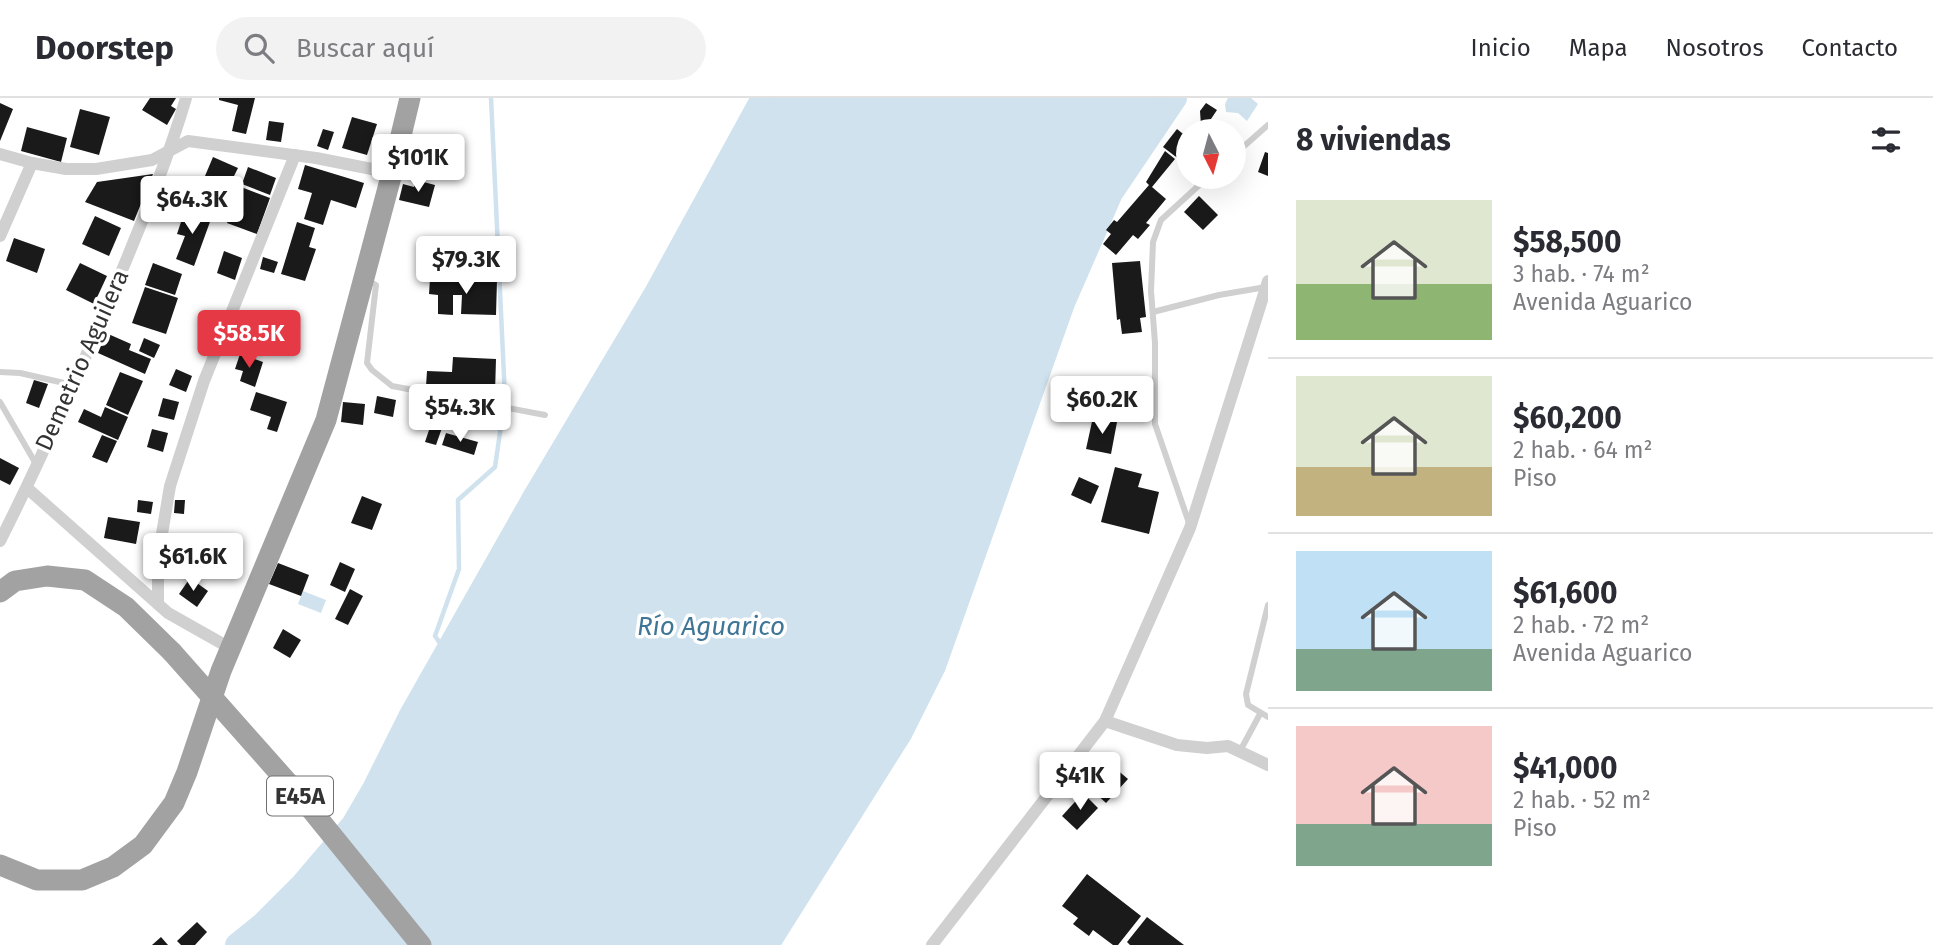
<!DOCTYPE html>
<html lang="es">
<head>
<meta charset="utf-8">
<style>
	body { margin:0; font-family:"Fira Sans",sans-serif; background:#f2f2f3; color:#2b2b33; height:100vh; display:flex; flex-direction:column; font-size:26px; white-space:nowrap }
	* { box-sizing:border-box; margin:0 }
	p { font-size:23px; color:#7c7c81 }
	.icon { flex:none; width:38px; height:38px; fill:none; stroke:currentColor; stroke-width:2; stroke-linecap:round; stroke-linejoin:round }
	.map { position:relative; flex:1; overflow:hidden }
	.sheet { display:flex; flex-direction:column; background:#fff; width:665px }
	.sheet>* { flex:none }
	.needle { width:46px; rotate:174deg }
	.buttons { position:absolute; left:1176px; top:21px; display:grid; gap:14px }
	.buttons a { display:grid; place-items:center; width:70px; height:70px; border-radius:50%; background:#fff; box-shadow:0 7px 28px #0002; font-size:35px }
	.price { position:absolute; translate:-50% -60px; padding:0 16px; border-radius:7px; background:#fff; color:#222; font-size:23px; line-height:46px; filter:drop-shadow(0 2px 4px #0008) }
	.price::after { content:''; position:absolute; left:50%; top:42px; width:21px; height:16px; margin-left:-10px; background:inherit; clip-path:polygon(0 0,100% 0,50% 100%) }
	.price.active { background:#e63946; color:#fff }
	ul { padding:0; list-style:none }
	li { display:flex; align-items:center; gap:21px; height:175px; padding:0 28px }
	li+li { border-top:2px solid #e1e1e2 }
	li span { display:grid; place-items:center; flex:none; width:196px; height:140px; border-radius:0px; color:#555 }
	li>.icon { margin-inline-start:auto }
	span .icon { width:84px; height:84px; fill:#fffc; stroke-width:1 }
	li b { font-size:30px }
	h2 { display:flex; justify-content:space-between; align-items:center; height:84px; padding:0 28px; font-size:30px }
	header { display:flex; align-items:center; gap:42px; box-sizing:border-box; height:98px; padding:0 35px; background:#fff; border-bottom:2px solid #e1e1e2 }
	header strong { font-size:33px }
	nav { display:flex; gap:38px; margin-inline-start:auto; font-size:24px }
	.search { width:490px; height:63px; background:#f2f2f3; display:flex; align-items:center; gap:18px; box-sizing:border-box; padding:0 24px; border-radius:38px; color:#7c7c81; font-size:26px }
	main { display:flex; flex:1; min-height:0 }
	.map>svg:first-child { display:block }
</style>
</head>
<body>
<header>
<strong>Doorstep</strong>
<div class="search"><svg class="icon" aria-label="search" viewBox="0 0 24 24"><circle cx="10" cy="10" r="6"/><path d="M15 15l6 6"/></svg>Buscar aquí</div>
<nav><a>Inicio</a><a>Mapa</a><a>Nosotros</a><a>Contacto</a></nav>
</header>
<main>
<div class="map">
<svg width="1268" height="847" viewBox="0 0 1268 847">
	<rect width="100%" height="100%" fill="#fff"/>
	<g fill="#cfe2ee">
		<polygon points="763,0 1175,0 1111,95 1063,205 934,568 901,634 781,829 767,847 237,847 263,826 302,787 353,727 374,691 410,619 534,400 655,197"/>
		<polygon points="1228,0 1251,0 1258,6 1247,23 1238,15 1226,14 1225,6"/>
		<polygon points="303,493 326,502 321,515 298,506"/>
	</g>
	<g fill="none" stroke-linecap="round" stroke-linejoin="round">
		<polyline stroke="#cfe2ee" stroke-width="4.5" points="449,558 435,538 459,471 458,402 495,369 505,300 491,0"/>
		<g stroke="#cfe2ee" stroke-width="24">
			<polyline points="237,847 263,826 302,787 353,727 374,691 410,619 534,400 655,197 763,0"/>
			<polyline points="767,847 901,634 934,568 1063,205 1111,95 1175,0"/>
		</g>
	</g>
	<g fill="#1a1a1a">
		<polygon points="150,0 176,0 171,8 176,11 167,27 142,12"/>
		<polygon points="219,0 255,0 246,36 232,33 238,7 219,2"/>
		<polygon points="0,5 13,11 0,43"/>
		<polygon points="1206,5 1217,12 1211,21 1215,25 1209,33 1201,28 1200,13"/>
		<polygon points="80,11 110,19 99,57 70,49"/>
		<polygon points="352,19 377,26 367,57 342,50"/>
		<polygon points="269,23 284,25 281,44 266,42"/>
		<polygon points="27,29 67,40 61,64 21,53"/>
		<polygon points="323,31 334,34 328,52 317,48"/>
		<polygon points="1177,31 1188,40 1188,68 1163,49"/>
		<polygon points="1165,53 1175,61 1152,89 1166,101 1146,125 1150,127 1138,141 1133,137 1116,157 1103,146 1111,136 1106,132 1114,122 1117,124 1149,87 1146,84"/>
		<polygon points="1265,54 1268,55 1268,78 1258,74"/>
		<polygon points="213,59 238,70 229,88 205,78"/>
		<polygon points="305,67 364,85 356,110 331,102 323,127 304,121 312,95 298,91"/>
		<polygon points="248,69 276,80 270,97 242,86"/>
		<polygon points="153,76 134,123 85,104 97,84"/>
		<polygon points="416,82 435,87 429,109 399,102 403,86 414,89"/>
		<polygon points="241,89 270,100 257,136 227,125"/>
		<polygon points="1199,98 1218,117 1203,132 1184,114"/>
		<polygon points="185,112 211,121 194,168 176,161 185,138 177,136"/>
		<polygon points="95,118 121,130 109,158 82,146"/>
		<polygon points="297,124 315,130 309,149 316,151 305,183 281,176"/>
		<polygon points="14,140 45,151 37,175 6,163"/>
		<polygon points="224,153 242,160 235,182 217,175"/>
		<polygon points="263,159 278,164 274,175 260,171"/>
		<polygon points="1140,163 1146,219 1140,220 1142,234 1122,236 1120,221 1117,222 1112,165"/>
		<polygon points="80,165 107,178 94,206 66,192"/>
		<polygon points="153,165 182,176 175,197 145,187"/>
		<polygon points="430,181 497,182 496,217 461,216 462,197 453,197 453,217 438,216 438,197 429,196"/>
		<polygon points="145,189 178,200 166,236 132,225"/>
		<polygon points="106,235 131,246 129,252 151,261 145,276 98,255"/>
		<polygon points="144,240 160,247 154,260 139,253"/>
		<polygon points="240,256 263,264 255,289 240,283 243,273 235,271"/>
		<polygon points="453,259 496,261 495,295 452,293 452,289 426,288 427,273 452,274"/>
		<polygon points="176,271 192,278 186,294 169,287"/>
		<polygon points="120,274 143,283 128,317 106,307"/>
		<polygon points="34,282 48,286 39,310 26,305"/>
		<polygon points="256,294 287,304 277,334 267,331 271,319 250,312"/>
		<polygon points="377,298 396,302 393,319 374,315"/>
		<polygon points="163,300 179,304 174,322 158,318"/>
		<polygon points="343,304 365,306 363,327 341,324"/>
		<polygon points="105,309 128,319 118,342 78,324 84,311 101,319"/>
		<polygon points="1093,319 1117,324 1111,356 1086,351"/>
		<polygon points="433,320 444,324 436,347 425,344"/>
		<polygon points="152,331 168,335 163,354 147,349"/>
		<polygon points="446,335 478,344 474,357 442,347"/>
		<polygon points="102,337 117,343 107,365 92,359"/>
		<polygon points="0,360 19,370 10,387 0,382"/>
		<polygon points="1115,369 1142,376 1138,389 1159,394 1149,436 1101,424"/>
		<polygon points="1079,379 1099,388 1091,406 1071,397"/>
		<polygon points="362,398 382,406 372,432 351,425"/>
		<polygon points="138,402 153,404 151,416 137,414"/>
		<polygon points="175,402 185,402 184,416 174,415"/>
		<polygon points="108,419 140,424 136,446 104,440"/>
		<polygon points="340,464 355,471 345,494 330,487"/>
		<polygon points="278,465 309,477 301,498 269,486"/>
		<polygon points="190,480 208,493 197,509 179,496"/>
		<polygon points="350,491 363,498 348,527 335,521"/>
		<polygon points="283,531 301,542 290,560 273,550"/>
		<polygon points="1115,670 1128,681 1106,705 1093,693"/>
		<polygon points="1083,695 1098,710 1077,732 1062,718"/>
		<polygon points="1087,776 1141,818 1118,847 1113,847 1093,832 1089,838 1073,826 1078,820 1062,808"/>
		<polygon points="1147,819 1184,847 1130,847 1127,844"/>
		<polygon points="197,824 207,834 195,847 181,847 177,843"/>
		<polygon points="161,839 168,847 152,847"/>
	</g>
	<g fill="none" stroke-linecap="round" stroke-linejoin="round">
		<g stroke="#d0d0d0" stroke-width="6">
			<polyline points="1234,57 1268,27"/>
			<polyline points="369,183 376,187 367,265 372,272 392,288 545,317"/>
			<polyline points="1153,214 1219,197 1266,189"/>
			<polyline points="0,274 20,275 73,287"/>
			<polyline points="0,304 36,366"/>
			<polyline points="1189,425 1155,326 1155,245 1151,193 1153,144 1161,122 1208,79"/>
			<polyline points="1268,507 1246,596 1248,607 1268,619"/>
			<polyline points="1240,653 1260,616"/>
		</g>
		<g stroke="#d0d0d0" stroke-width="12">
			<polyline points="0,56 32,65 66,71 96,71 152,62 188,43 316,60 392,75"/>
			<polyline points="0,138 32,65"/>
			<polyline points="27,390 168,515 230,550"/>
			<path d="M 0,443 C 45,354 85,262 123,170 C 146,114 169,58 186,0"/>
			<polyline points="158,506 158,460 170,388 204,283 295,57"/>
			<polyline points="1105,623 1177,647 1207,650 1228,648 1268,667"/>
			<polyline points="932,847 1105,623 1190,430 1268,183"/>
		</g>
		<g stroke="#a2a2a2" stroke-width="21">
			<polyline points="0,494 15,483 47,478 85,482 126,509 172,554"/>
			<polyline points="0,767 37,782 82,782 113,769 143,747 174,705 187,674 221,573 326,322 392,75 410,0"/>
		</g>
		<polyline stroke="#a2a2a2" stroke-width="21" points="172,554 305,704 421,847"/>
	</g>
	<g text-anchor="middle" stroke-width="7" stroke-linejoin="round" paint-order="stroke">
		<rect fill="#fff" stroke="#707070" stroke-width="2" x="267" y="678.5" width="66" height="39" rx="5"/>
		<g font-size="23" font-weight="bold" fill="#333">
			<text x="300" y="706">E45A</text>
		</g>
		<g font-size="24" fill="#333" stroke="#fff">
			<text transform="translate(82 262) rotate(-66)" y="8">Demetrio Aguilera</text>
		</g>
		<g font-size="26" font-style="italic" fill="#3f7597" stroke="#fff">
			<text x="711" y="537">Río Aguarico</text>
		</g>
	</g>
</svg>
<div class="buttons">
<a><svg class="needle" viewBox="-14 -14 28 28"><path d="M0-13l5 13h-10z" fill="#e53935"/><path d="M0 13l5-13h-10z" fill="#7c7c81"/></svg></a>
</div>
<b class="price" style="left:418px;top:96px">$101K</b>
<b class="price" style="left:192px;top:138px">$64.3K</b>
<b class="price" style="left:466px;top:198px">$79.3K</b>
<b class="price active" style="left:249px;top:272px">$58.5K</b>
<b class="price" style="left:1102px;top:338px">$60.2K</b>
<b class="price" style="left:460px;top:346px">$54.3K</b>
<b class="price" style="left:193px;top:495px">$61.6K</b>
<b class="price" style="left:1080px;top:714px">$41K</b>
</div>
<section class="sheet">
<h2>8 viviendas<svg class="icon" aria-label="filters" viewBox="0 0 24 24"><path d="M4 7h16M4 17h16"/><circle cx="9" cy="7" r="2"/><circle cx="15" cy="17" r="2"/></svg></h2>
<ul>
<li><span style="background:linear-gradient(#dfe7d0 60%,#8fb573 0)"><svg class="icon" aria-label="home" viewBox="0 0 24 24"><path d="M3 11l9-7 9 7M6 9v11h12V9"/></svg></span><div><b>$58,500</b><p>3 hab. · 74 m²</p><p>Avenida Aguarico</p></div></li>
<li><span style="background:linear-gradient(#dfe7d0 65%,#c2b280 0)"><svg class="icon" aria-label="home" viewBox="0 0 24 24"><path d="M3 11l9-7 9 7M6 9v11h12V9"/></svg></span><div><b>$60,200</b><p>2 hab. · 64 m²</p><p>Piso</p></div></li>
<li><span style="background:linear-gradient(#bfe0f5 70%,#7fa58c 0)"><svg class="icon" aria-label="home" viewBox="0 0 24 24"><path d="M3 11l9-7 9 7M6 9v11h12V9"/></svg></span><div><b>$61,600</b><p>2 hab. · 72 m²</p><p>Avenida Aguarico</p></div></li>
<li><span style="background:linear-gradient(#f6c9c9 70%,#7fa58c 0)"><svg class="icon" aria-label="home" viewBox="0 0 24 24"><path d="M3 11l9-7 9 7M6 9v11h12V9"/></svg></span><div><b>$41,000</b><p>2 hab. · 52 m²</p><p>Piso</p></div></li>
</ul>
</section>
</main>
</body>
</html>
